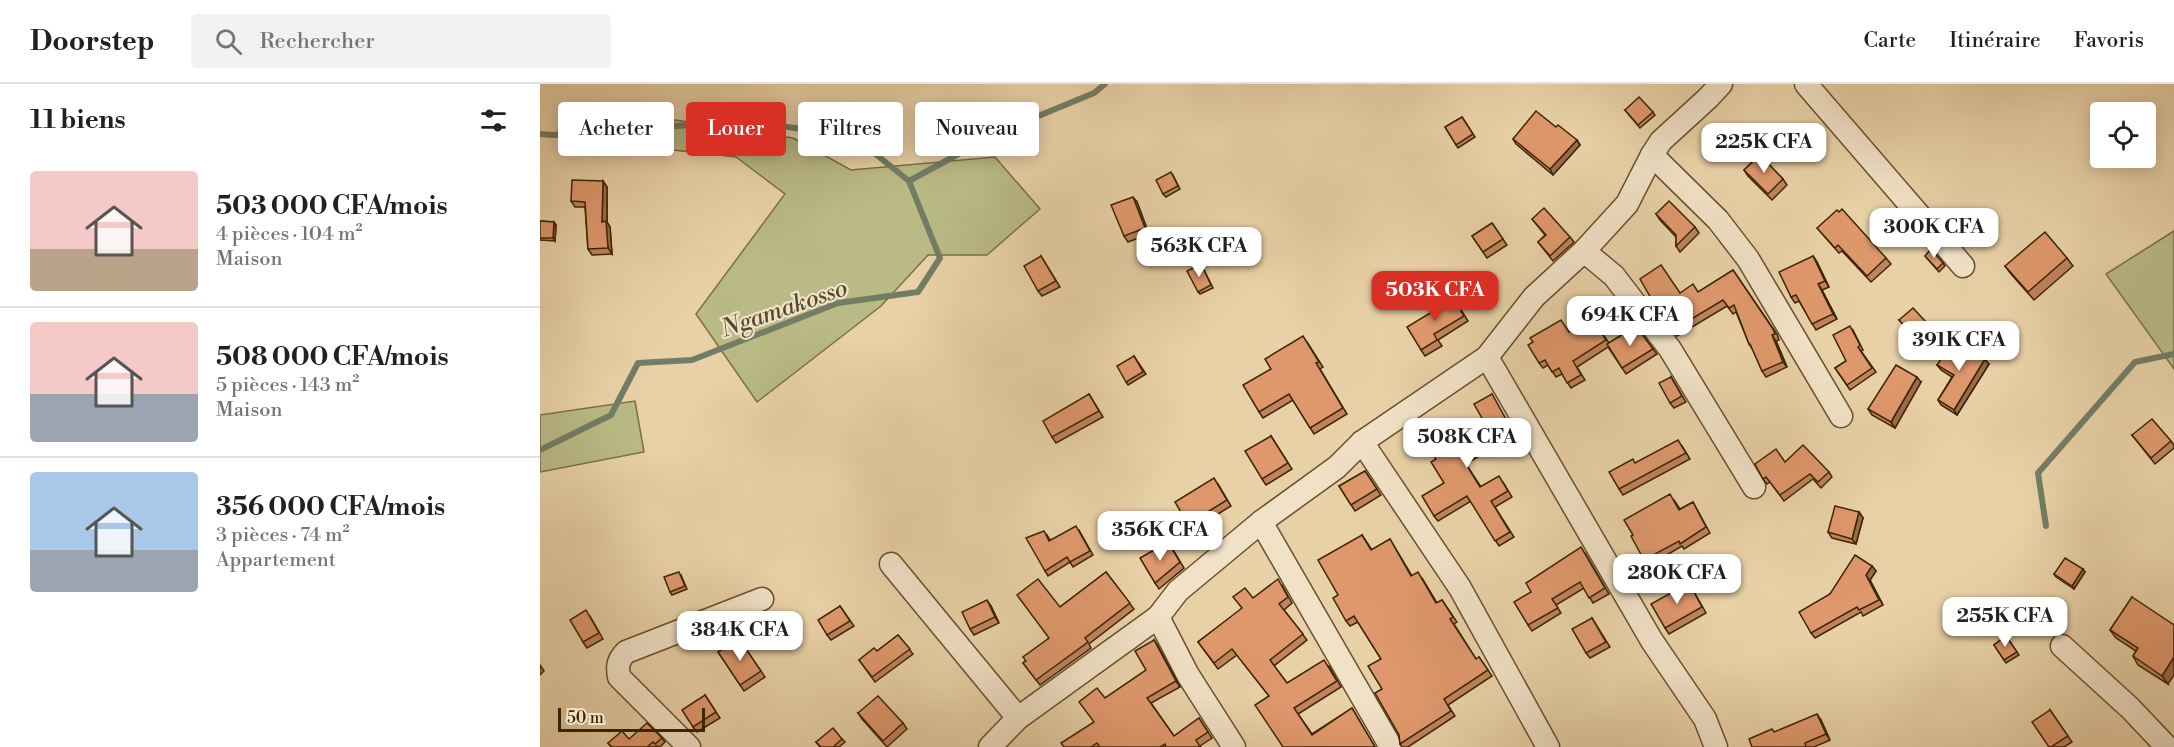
<!DOCTYPE html>
<html lang="fr">
<head>
<meta charset="utf-8">
<style>
	body { margin:0; font-family:"Libre Bodoni",serif; background:#f2f2f2; color:#202124; height:100vh; display:flex; flex-direction:column; font-size:22px; white-space:nowrap }
	* { box-sizing:border-box; margin:0 }
	p { font-size:20px; color:#757577 }
	.icon { flex:none; width:33px; height:33px; fill:none; stroke:currentColor; stroke-width:2; stroke-linecap:round; stroke-linejoin:round }
	.map { position:relative; flex:1; overflow:hidden }
	.drawer { display:flex; flex-direction:column; background:#fff; width:540px }
	.drawer>* { flex:none }
	.top-card { position:absolute; left:18px; top:18px; width:570px; height:54px; display:flex; gap:12px }
	.buttons { position:absolute; left:1550px; top:18px; display:grid; gap:12px }
	.buttons a { display:grid; place-items:center; width:66px; height:66px; border-radius:6px; background:#fff; box-shadow:0 3px 15px #0003; font-size:30px }
	.scale { position:absolute; left:18px; bottom:15px; width:147px; box-sizing:border-box; padding-left:6px; border:3px solid #3d2503; border-top:0; font-size:16px; line-height:21px; white-space:nowrap; color:#3d2503; -webkit-text-stroke:4px #f1e1c6; paint-order:stroke }
	.price { position:absolute; translate:-50% -51px; padding:0 14px; border-radius:12px; background:#fff; color:#222; font-size:20px; line-height:39px; filter:drop-shadow(0 2px 3px #0008) }
	.price::after { content:''; position:absolute; left:50%; top:36px; width:18px; height:14px; margin-left:-9px; background:inherit; clip-path:polygon(0 0,100% 0,50% 100%) }
	.price.on { background:#d93025; color:#fff }
	ul { padding:0; list-style:none }
	li { display:flex; align-items:center; gap:18px; height:150px; padding:0 30px }
	li+li { border-top:2px solid #e0e0e0 }
	li span { display:grid; place-items:center; flex:none; width:168px; height:120px; border-radius:6px; color:#555 }
	li>.icon { margin-inline-start:auto }
	span .icon { width:72px; height:72px; fill:#fffc; stroke-width:1 }
	li b { font-size:26px }
	h2 { display:flex; justify-content:space-between; align-items:center; height:72px; padding:0 30px; font-size:26px }
	.chip { padding:0 21px; border-radius:6px; background:#fff; box-shadow:0 3px 15px #0003; font-size:21px; line-height:54px }
	.chip.on { background:#d93025; color:#fff }
	header { display:flex; align-items:center; gap:36px; box-sizing:border-box; height:84px; padding:0 30px; background:#fff; border-bottom:2px solid #e0e0e0 }
	header strong { font-size:28px }
	nav { display:flex; gap:33px; margin-inline-start:auto; font-size:21px }
	.search { width:420px; height:54px; background:#f2f2f2; display:flex; align-items:center; gap:15px; box-sizing:border-box; padding:0 21px; border-radius:6px; color:#757577; font-size:22px }
	main { display:flex; flex:1; min-height:0 }
	.map>svg:first-child { display:block }
</style>
</head>
<body>
<header>
<strong>Doorstep</strong>
<div class="search"><svg class="icon" aria-label="search" viewBox="0 0 24 24"><circle cx="10" cy="10" r="6"/><path d="M15 15l6 6"/></svg>Rechercher</div>
<nav><a>Carte</a><a>Itinéraire</a><a>Favoris</a></nav>
</header>
<main>
<section class="drawer">
<h2>11 biens<svg class="icon" aria-label="filters" viewBox="0 0 24 24"><path d="M4 7h16M4 17h16"/><circle cx="9" cy="7" r="2"/><circle cx="15" cy="17" r="2"/></svg></h2>
<ul>
<li><span style="background:linear-gradient(#f6c9c9 65%,#b9a48a 0)"><svg class="icon" aria-label="home" viewBox="0 0 24 24"><path d="M3 11l9-7 9 7M6 9v11h12V9"/></svg></span><div><b>503 000 CFA/mois</b><p>4 pièces · 104 m²</p><p>Maison</p></div></li>
<li><span style="background:linear-gradient(#f6c9c9 60%,#9aa5b1 0)"><svg class="icon" aria-label="home" viewBox="0 0 24 24"><path d="M3 11l9-7 9 7M6 9v11h12V9"/></svg></span><div><b>508 000 CFA/mois</b><p>5 pièces · 143 m²</p><p>Maison</p></div></li>
<li><span style="background:linear-gradient(#a9c7e8 65%,#9aa5b1 0)"><svg class="icon" aria-label="home" viewBox="0 0 24 24"><path d="M3 11l9-7 9 7M6 9v11h12V9"/></svg></span><div><b>356 000 CFA/mois</b><p>3 pièces · 74 m²</p><p>Appartement</p></div></li>
</ul>
</section>
<div class="map">
<svg width="1634" height="663" viewBox="0 0 1634 663">
	<rect width="100%" height="100%" fill="#e9d1a7"/>
	<filter id="stains"><feTurbulence type="fractalNoise" baseFrequency=".00333" numOctaves="4"/><feColorMatrix values="0 0 0 0 .2 0 0 0 0 .09 0 0 0 0 .02 0 0 0 .5 -.17"/></filter>
	<radialGradient id="worn" r=".72"><stop offset=".6" stop-color="#630" stop-opacity="0"/><stop offset="1" stop-color="#630" stop-opacity=".3"/></radialGradient>
	<g fill="#b9ba85" stroke="#7b7044" stroke-width="1.5">
		<polygon points="102,31 253,54 311,86 455,73 500,125 447,171 388,171 341,222 217,318 156,230 245,110 196,73 89,61"/>
		<polygon points="1634,147 1634,285 1566,190"/>
		<polygon points="95,317 104,368 0,388 0,331"/>
	</g>
	<g fill="none" stroke-linecap="round" stroke-linejoin="round">
		<g stroke="#737d65" stroke-width="6">
			<polyline points="0,50 13,51 204,37 313,52 369,97"/>
			<polyline points="0,366 71,331 98,279 152,276 298,219 378,208 400,174 369,97 457,49 554,9 565,0"/>
			<polyline points="1506,442 1498,389 1595,278 1634,270"/>
		</g>
		<defs>
			<g id="minor">
				<polyline points="1266,0 1423,182"/>
				<polyline points="1112,71 1178,136 1208,175 1301,332"/>
				<polyline points="1044,167 1074,192 1130,265 1214,403"/>
				<polyline points="947,273 1112,557 1165,635 1176,663"/>
				<polyline points="822,358 920,504 1008,663"/>
				<polyline points="721,438 851,663"/>
				<polyline points="351,480 478,634"/>
				<polyline points="618,533 648,591 694,663"/>
				<polyline points="1522,562 1590,624 1627,663"/>
				<path d="M 149,663 L 79,593 C 77,582 78,576 86,568 L 222,515"/>
				<polyline points="450,663 478,634 618,533 638,507 721,438 797,383 822,358 947,273 994,213 1044,167 1087,120 1112,71 1121,57 1168,14 1181,0"/>
			</g>
		</defs>
		<use href="#minor" stroke="#68502c" stroke-width="25"/>
		<use href="#minor" stroke="#f1e1c6" stroke-width="22"/>
	</g>
	<g fill="#c0835d" stroke="#3d2503" stroke-width="1.5">
		<polygon points="1085,26 1113,28 1115,31 1100,44"/>
		<polygon points="922,33 935,53 918,64 905,43"/>
		<polygon points="1016,43 1037,56 1040,61 1013,91 976,60 973,55"/>
		<polygon points="1222,47 1235,64 1222,74 1243,95 1247,101 1232,116 1208,92 1204,86 1216,74"/>
		<polygon points="633,91 640,105 626,113 623,110"/>
		<polygon points="63,97 67,103 67,138 70,143 72,170 52,171 48,165 45,123 35,123 31,117"/>
		<polygon points="597,118 609,150 588,158 584,152"/>
		<polygon points="1116,130 1155,143 1159,149 1140,168 1136,162 1136,153 1120,136"/>
		<polygon points="992,135 1030,153 1034,158 1013,177 998,158 1005,151"/>
		<polygon points="0,137 14,138 16,141 15,157 0,156"/>
		<polygon points="952,139 967,161 947,174 932,152"/>
		<polygon points="1277,144 1346,174 1351,180 1331,198 1302,167 1299,169"/>
		<polygon points="501,172 520,203 502,212 498,207"/>
		<polygon points="1273,172 1277,178 1289,203 1282,206 1297,235 1276,246 1259,217 1255,219 1251,213"/>
		<polygon points="1385,172 1403,179 1405,182 1399,188"/>
		<polygon points="1527,174 1533,182 1494,216 1471,190 1465,182"/>
		<polygon points="661,180 673,204 660,210 658,208"/>
		<polygon points="1193,186 1237,250 1239,256 1236,257 1247,283 1226,293 1222,287 1213,266 1209,260 1196,228 1193,230 1187,222 1137,252 1119,228 1140,209 1159,208"/>
		<polygon points="915,216 928,237 898,256 902,262 885,272 881,266"/>
		<polygon points="1052,234 1069,259 1096,242 1117,270 1086,290 1068,263 1037,283 1045,296 1031,304 1022,290 1016,293 1008,281 1003,284 999,279 1029,248"/>
		<polygon points="1359,236 1386,238 1388,241 1374,253"/>
		<polygon points="1313,246 1323,266 1321,267 1336,288 1310,306 1295,284 1306,277"/>
		<polygon points="767,258 783,283 780,285 807,330 774,350 753,316 723,334 719,328"/>
		<polygon points="594,272 606,290 588,301 586,298"/>
		<polygon points="1449,280 1417,331 1401,321 1398,316 1412,293 1401,286 1397,281"/>
		<polygon points="1131,293 1146,318 1134,324 1130,319"/>
		<polygon points="1381,298 1355,344 1332,331 1328,325"/>
		<polygon points="549,310 563,333 516,359 512,353"/>
		<polygon points="952,310 971,345 944,358 949,366 926,380 941,403 963,398 972,413 955,423 974,453 959,462 931,417 898,437 894,432 904,399 896,375 911,355 943,336"/>
		<polygon points="1592,351 1631,357 1634,361 1634,364 1615,380"/>
		<polygon points="731,352 752,385 726,401 722,395"/>
		<polygon points="1142,362 1150,375 1083,411 1079,405 1096,379"/>
		<polygon points="1245,378 1289,388 1292,393 1281,404 1273,395 1244,417 1230,398 1227,400 1223,395"/>
		<polygon points="825,387 841,411 815,427 799,402"/>
		<polygon points="678,400 691,422 652,446 648,440"/>
		<polygon points="1134,416 1140,425 1153,418 1170,449 1144,465 1142,462 1108,482 1104,476"/>
		<polygon points="1319,428 1323,434 1316,460 1292,454 1288,448"/>
		<polygon points="539,446 553,471 533,483 530,478 508,492 505,487 507,451 510,456"/>
		<polygon points="822,451 832,466 850,455 872,492 882,494 897,519 902,516 917,538 914,540 936,575 939,573 952,592 908,621 915,632 868,663 862,663 860,660 859,651 842,605 841,575 818,538 810,542 806,537 798,511"/>
		<polygon points="632,464 644,484 619,505 615,499"/>
		<polygon points="1045,469 1069,510 1053,519 1044,504 1016,521 1021,529 992,547 988,541 991,508"/>
		<polygon points="1332,482 1336,487 1330,496 1343,521 1323,532 1321,528 1275,554 1271,549 1290,510"/>
		<polygon points="1543,485 1545,488 1534,505 1516,493 1514,490"/>
		<polygon points="566,488 594,525 549,560 551,564 500,601 483,579 509,554 520,523"/>
		<polygon points="141,491 147,505 132,511 130,508"/>
		<polygon points="1149,499 1166,529 1129,550 1125,544"/>
		<polygon points="742,501 752,519 744,526 767,556 734,582 747,599 789,582 801,603 758,630 772,650 812,624 835,663 743,663 729,612 697,571 678,585 658,558 702,525 713,514"/>
		<polygon points="1592,513 1628,600 1598,581 1593,572 1596,567 1576,554 1570,546"/>
		<polygon points="300,522 314,542 291,556 287,551"/>
		<polygon points="451,522 459,539 434,551 430,545"/>
		<polygon points="50,532 63,555 47,564 43,558"/>
		<polygon points="1052,534 1070,563 1050,574 1046,569"/>
		<polygon points="358,551 373,570 335,598 319,576 337,567"/>
		<polygon points="1466,552 1479,571 1466,579 1454,561"/>
		<polygon points="199,555 225,593 204,607 178,568"/>
		<polygon points="614,556 640,603 611,619 634,652 659,634 672,654 660,662 661,663 524,663 554,638 565,614 606,586"/>
		<polygon points="0,581 4,587 0,591"/>
		<polygon points="165,611 180,634 157,648 153,643"/>
		<polygon points="1510,626 1532,658 1524,663 1509,663"/>
		<polygon points="318,629 363,639 367,645 347,663 322,635"/>
		<polygon points="1281,636 1290,656 1274,663 1212,663 1234,648"/>
		<polygon points="122,654 125,658 120,663 116,662 115,663 71,663 68,659 89,655"/>
		<polygon points="302,655 305,658 299,663 280,663 276,658"/>
	</g>
	<g fill="#9c6a4c" stroke="#3d2503" stroke-width="1.5">
		<polygon points="1037,56 1040,61 1013,91 1010,85"/>
		<polygon points="63,97 67,103 67,138 70,143 72,170 68,164 62,138"/>
		<polygon points="593,113 597,118 609,150 605,144"/>
		<polygon points="14,138 16,141 15,157 13,154"/>
		<polygon points="1273,172 1277,178 1289,203 1285,197"/>
		<polygon points="1278,200 1282,206 1297,235 1293,230"/>
		<polygon points="1232,251 1236,257 1247,283 1243,278"/>
		<polygon points="1445,275 1449,280 1417,331 1414,326"/>
		<polygon points="1377,293 1381,298 1355,344 1351,338"/>
		<polygon points="1319,428 1323,434 1316,460 1312,455"/>
		<polygon points="1332,482 1336,487 1330,496 1343,521 1326,491"/>
		<polygon points="1543,485 1545,488 1534,505 1532,502"/>
		<polygon points="447,516 451,522 459,539 455,533"/>
		<polygon points="614,556 618,562 640,603 636,597"/>
		<polygon points="1634,573 1634,591 1628,600 1622,592"/>
		<polygon points="1277,630 1281,636 1290,656 1286,650"/>
	</g>
	<g fill="#df986c" stroke="#3d2503" stroke-width="1.5">
		<polygon points="1099,13 1113,28 1098,41 1085,26"/>
		<polygon points="996,27 1016,43 1018,41 1037,56 1010,85 973,55"/>
		<polygon points="922,33 933,50 916,61 905,43"/>
		<polygon points="1222,47 1233,61 1216,74 1205,59"/>
		<polygon points="1220,71 1243,95 1228,110 1204,86"/>
		<polygon points="631,88 638,102 623,110 616,96"/>
		<polygon points="32,96 63,97 62,138 66,137 68,164 48,165 45,118 31,117"/>
		<polygon points="593,113 605,144 584,152 571,121"/>
		<polygon points="1129,117 1155,143 1136,162 1136,151 1116,130"/>
		<polygon points="1004,124 1030,153 1010,172 998,158 1006,151 992,135"/>
		<polygon points="1302,125 1346,174 1327,192 1298,161 1295,164 1277,144 1297,126 1299,128"/>
		<polygon points="0,137 14,138 13,154 0,154"/>
		<polygon points="952,139 963,155 943,168 932,152"/>
		<polygon points="1505,148 1527,174 1488,208 1465,182"/>
		<polygon points="1391,165 1403,179 1397,185 1385,172"/>
		<polygon points="501,172 516,197 498,207 484,182"/>
		<polygon points="1273,172 1285,197 1278,200 1293,230 1272,240 1256,211 1251,213 1239,188"/>
		<polygon points="661,180 671,201 658,208 647,187"/>
		<polygon points="1121,181 1140,209 1153,200 1158,208 1193,186 1233,245 1235,250 1232,251 1243,278 1222,287 1210,260 1209,260 1194,221 1189,224 1183,216 1133,246 1119,228 1100,195"/>
		<polygon points="911,210 924,232 894,250 897,256 881,266 867,243 897,225 894,220"/>
		<polygon points="1373,224 1386,238 1372,250 1359,236"/>
		<polygon points="1052,234 1066,256 1033,277 1041,291 1027,299 1019,284 1012,288 1005,276 999,279 988,261 993,258 990,254 1021,236 1029,248"/>
		<polygon points="1096,242 1113,265 1082,284 1067,260"/>
		<polygon points="1310,242 1320,261 1318,263 1332,284 1307,301 1295,284 1306,277 1293,251"/>
		<polygon points="763,252 779,278 776,279 803,324 770,344 749,310 719,328 703,301 731,285 725,275"/>
		<polygon points="1414,255 1445,275 1414,326 1398,316 1414,291 1397,281"/>
		<polygon points="594,272 603,288 586,298 577,282"/>
		<polygon points="1356,281 1377,293 1351,338 1328,325"/>
		<polygon points="1131,293 1142,312 1130,319 1119,299"/>
		<polygon points="549,310 559,327 512,353 503,337"/>
		<polygon points="952,310 968,339 940,353 945,360 922,374 940,403 959,392 968,407 951,417 970,448 955,457 927,412 894,432 882,412 904,399 891,378 896,375 882,351 902,340 911,355 943,336 934,320"/>
		<polygon points="1612,335 1631,357 1611,374 1592,351"/>
		<polygon points="731,352 748,379 722,395 705,367"/>
		<polygon points="1138,356 1146,369 1079,405 1069,388 1093,375 1095,379"/>
		<polygon points="1263,361 1289,388 1278,398 1270,390 1240,411 1226,393 1223,395 1215,380 1236,365 1245,378"/>
		<polygon points="825,387 837,405 811,421 799,402"/>
		<polygon points="674,394 687,416 648,440 635,418"/>
		<polygon points="1130,410 1139,426 1153,418 1166,443 1140,460 1139,457 1104,476 1091,452 1093,451 1084,436"/>
		<polygon points="1295,422 1319,428 1312,455 1288,448"/>
		<polygon points="536,442 550,467 530,478 527,473 505,487 486,454 504,447 509,457"/>
		<polygon points="822,451 831,466 850,455 871,492 878,488 896,519 902,516 913,533 910,535 936,575 939,573 948,586 904,615 911,627 860,660 859,651 835,609 842,605 828,582 841,575 814,532 806,537 793,514 798,511 778,476"/>
		<polygon points="628,458 640,478 615,499 600,474"/>
		<polygon points="1041,463 1065,504 1049,514 1040,498 1012,515 1018,524 988,541 974,518 991,508 986,499"/>
		<polygon points="1315,471 1332,482 1326,491 1339,516 1319,526 1317,523 1271,549 1259,528 1290,510"/>
		<polygon points="1525,474 1543,485 1532,502 1514,490"/>
		<polygon points="139,488 145,502 130,508 124,493"/>
		<polygon points="566,488 590,519 545,554 548,558 496,596 483,579 486,577 483,573 509,554 477,511 498,495 520,523"/>
		<polygon points="738,495 748,513 739,520 763,550 730,576 747,599 784,576 797,597 754,624 772,651 812,624 835,663 743,663 715,621 729,612 692,565 674,579 658,558 702,524 693,513 705,504 713,514"/>
		<polygon points="1149,499 1162,523 1125,544 1111,520"/>
		<polygon points="1592,513 1634,541 1634,573 1622,592 1593,572 1598,564 1570,546"/>
		<polygon points="447,516 455,533 430,545 422,528"/>
		<polygon points="300,522 310,537 287,551 278,536"/>
		<polygon points="46,526 59,549 43,558 30,536"/>
		<polygon points="1052,534 1066,558 1046,569 1032,545"/>
		<polygon points="358,551 370,565 332,593 319,576 334,564 337,567"/>
		<polygon points="1466,552 1477,568 1464,576 1454,561"/>
		<polygon points="199,555 221,587 200,601 178,568"/>
		<polygon points="614,556 636,597 607,614 634,652 659,634 668,648 656,656 660,663 626,663 625,660 620,663 560,663 557,659 551,663 524,663 521,659 554,638 539,618 557,604 565,614 606,586 595,567"/>
		<polygon points="165,611 176,628 153,643 142,626"/>
		<polygon points="338,612 363,639 343,657 318,629"/>
		<polygon points="1510,626 1528,652 1511,663 1509,663 1492,638"/>
		<polygon points="1277,630 1286,650 1265,659 1266,663 1212,663 1209,655 1232,645 1234,648"/>
		<polygon points="107,639 122,654 115,660 113,658 107,663 72,663 68,659 82,647 89,655"/>
		<polygon points="293,644 302,655 293,663 281,663 276,658"/>
	</g>
	<g text-anchor="middle" stroke-width="4.5" stroke-linejoin="round" paint-order="stroke">
		<g font-size="24" font-style="italic" fill="#544a2c" stroke="#f1e1c6">
			<text transform="translate(244 224) rotate(-19)" y="8">Ngamakosso</text>
		</g>
	</g>
	<rect width="100%" height="100%" filter="url(#stains)"/>
	<rect width="100%" height="100%" fill="url(#worn)"/>
</svg>
<div class="buttons">
<a><svg class="icon" aria-label="locate" viewBox="0 0 24 24"><circle cx="12" cy="12" r="6"/><path d="M12 2v4M12 18v4M2 12h4M18 12h4"/></svg></a>
</div>
<div class="scale">50 m</div>
<b class="price" style="left:1224px;top:90px">225K CFA</b>
<b class="price" style="left:1394px;top:175px">300K CFA</b>
<b class="price" style="left:659px;top:194px">563K CFA</b>
<b class="price on" style="left:895px;top:238px">503K CFA</b>
<b class="price" style="left:1090px;top:263px">694K CFA</b>
<b class="price" style="left:1419px;top:288px">391K CFA</b>
<b class="price" style="left:927px;top:385px">508K CFA</b>
<b class="price" style="left:620px;top:478px">356K CFA</b>
<b class="price" style="left:1137px;top:521px">280K CFA</b>
<b class="price" style="left:1465px;top:564px">255K CFA</b>
<b class="price" style="left:200px;top:578px">384K CFA</b>
<div class="top-card">
<a class="chip">Acheter</a>
<a class="chip on">Louer</a>
<a class="chip">Filtres</a>
<a class="chip">Nouveau</a>
</div>
</div>
</main>
</body>
</html>
